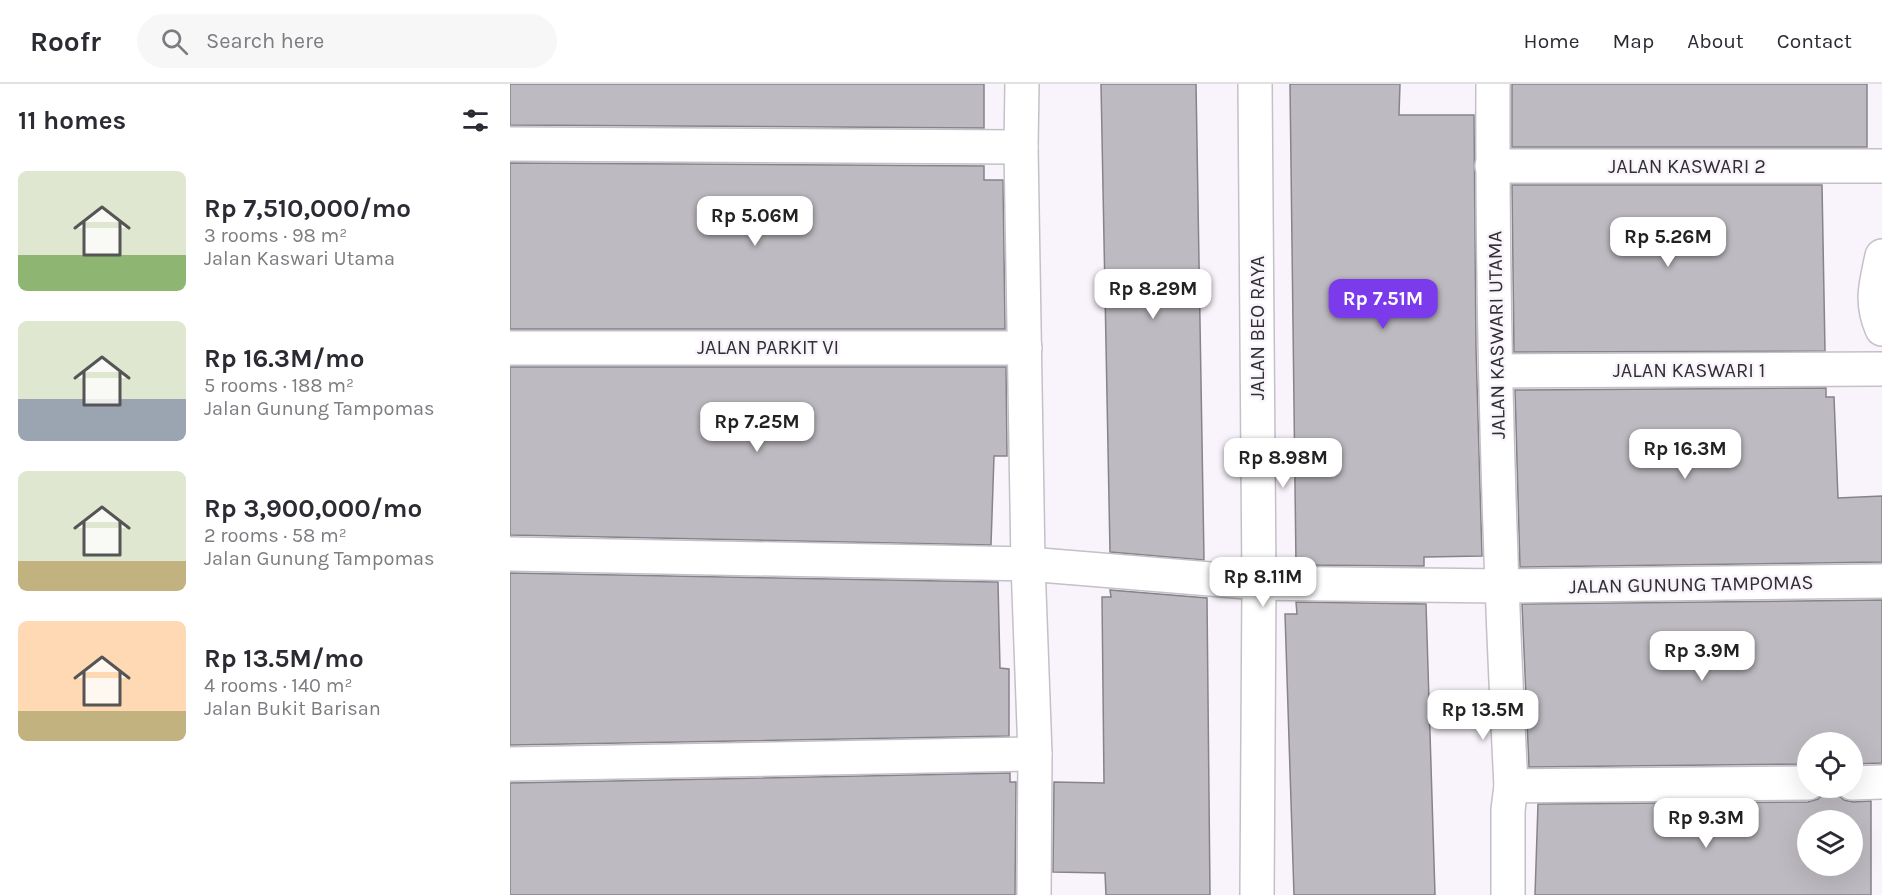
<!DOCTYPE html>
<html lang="en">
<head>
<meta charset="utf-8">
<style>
	body { margin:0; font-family:Karla,sans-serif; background:#f7f7f7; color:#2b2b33; height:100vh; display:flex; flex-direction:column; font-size:22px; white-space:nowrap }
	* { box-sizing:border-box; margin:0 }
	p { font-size:20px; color:#7c7c81 }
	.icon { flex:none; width:33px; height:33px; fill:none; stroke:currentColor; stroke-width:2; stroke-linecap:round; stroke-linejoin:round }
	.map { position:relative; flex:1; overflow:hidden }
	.drawer { display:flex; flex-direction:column; background:#fff; width:510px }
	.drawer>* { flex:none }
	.controls { position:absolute; left:1287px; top:648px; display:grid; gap:12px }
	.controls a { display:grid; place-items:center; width:66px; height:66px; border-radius:50%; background:#fff; box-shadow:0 6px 24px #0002; font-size:30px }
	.price { position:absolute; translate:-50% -51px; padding:0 14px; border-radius:12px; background:#fff; color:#222; font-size:20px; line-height:39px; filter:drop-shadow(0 2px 3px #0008) }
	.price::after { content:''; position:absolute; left:50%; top:36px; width:18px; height:14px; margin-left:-9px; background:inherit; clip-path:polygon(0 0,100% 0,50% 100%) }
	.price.active { background:#7c3aed; color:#fff }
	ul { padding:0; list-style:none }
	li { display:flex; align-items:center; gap:18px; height:150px; padding:0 18px }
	li span { display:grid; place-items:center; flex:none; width:168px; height:120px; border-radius:9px; color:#555 }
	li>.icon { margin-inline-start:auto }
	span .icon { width:72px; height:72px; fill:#fffc; stroke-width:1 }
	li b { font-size:26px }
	h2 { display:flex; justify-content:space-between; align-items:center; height:72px; padding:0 18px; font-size:26px }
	header { display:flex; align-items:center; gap:36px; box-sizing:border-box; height:84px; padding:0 30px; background:#fff; border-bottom:2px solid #e1e1e2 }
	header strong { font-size:28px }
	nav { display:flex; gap:33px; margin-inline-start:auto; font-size:21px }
	.search { width:420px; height:54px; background:#f7f7f7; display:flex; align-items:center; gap:15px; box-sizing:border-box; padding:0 21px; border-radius:33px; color:#7c7c81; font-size:22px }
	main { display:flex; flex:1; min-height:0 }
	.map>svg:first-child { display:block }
</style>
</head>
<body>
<header>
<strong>Roofr</strong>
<div class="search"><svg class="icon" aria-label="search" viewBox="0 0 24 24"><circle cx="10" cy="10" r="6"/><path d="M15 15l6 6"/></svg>Search here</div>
<nav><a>Home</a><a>Map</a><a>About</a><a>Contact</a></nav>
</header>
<main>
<section class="drawer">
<h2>11 homes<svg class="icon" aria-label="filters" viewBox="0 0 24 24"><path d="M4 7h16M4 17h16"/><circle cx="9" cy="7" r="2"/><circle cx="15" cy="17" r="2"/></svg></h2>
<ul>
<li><span style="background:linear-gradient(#dfe7d0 70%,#8fb573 0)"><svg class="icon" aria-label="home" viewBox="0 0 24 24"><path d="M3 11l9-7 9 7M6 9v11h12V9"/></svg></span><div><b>Rp 7,510,000/mo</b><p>3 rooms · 98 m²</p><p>Jalan Kaswari Utama</p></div></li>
<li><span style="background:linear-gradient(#dfe7d0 65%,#9aa5b1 0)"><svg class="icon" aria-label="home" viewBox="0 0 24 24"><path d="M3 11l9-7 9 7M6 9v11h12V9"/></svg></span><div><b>Rp 16.3M/mo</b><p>5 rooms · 188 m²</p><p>Jalan Gunung Tampomas</p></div></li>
<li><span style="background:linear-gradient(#dfe7d0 75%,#c2b280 0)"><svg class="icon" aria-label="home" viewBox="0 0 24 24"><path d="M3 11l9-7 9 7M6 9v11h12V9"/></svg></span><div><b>Rp 3,900,000/mo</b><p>2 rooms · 58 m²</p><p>Jalan Gunung Tampomas</p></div></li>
<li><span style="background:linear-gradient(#ffd9b3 75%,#c2b280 0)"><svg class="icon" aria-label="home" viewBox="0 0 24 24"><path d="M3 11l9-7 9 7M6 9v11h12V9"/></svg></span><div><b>Rp 13.5M/mo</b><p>4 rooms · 140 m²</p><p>Jalan Bukit Barisan</p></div></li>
</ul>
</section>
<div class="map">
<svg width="1372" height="811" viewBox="0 0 1372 811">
	<rect width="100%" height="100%" fill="#f9f4fc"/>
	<g fill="#bebac1" stroke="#868389" stroke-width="1.5" fill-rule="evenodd">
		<polygon points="0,0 474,0 474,44 0,41"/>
		<polygon points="591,0 686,0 694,476 600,468"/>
		<polygon points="780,0 890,0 889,31 964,31 966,264 972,472 914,473 914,482 786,481"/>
		<rect x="1002" y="0" width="355" height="63"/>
		<polygon points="0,79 474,82 474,96 493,96 495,245 0,245"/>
		<polygon points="1002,101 1312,101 1315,267 1004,268"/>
		<polygon points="0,283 496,283 497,372 484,372 481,461 0,451"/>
		<polygon points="1316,304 1316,313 1324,313 1328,414 1372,412 1372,478 1010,483 1005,306"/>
		<polygon points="0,489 488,498 490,584 499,585 499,652 0,661"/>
		<polygon points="600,506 697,514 700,811 596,811 595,789 543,788 544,698 594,699 592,513 601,513"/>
		<polygon points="1372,516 1372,679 1342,680 1342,658 1298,658 1298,680 1019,683 1012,520"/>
		<polygon points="786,518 916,520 925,811 784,811 775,530 787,530"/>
		<polygon points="500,689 500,698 506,698 505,811 0,811 0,699"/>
		<path d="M 1316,704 L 1324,704 L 1326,709 L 1334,716 L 1343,718 L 1361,717 L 1361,811 L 1025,811 L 1028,720 L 1298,718 L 1308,715 L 1314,709 ZM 1298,736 L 1342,736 L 1342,782 L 1298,782 Z"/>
	</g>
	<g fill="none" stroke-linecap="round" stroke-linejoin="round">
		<defs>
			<g id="minor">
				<polyline points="512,0 511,63 518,480 525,670 524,811"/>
				<polyline points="745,0 749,499 747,811"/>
				<path d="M 983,0 C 982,234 989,468 1001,702 L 998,726 L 998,811"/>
				<polyline points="0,60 511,63"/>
				<polyline points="982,82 1372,82"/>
				<path d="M 1372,172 C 1366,201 1360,217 1372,245"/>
				<polyline points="0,264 515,264"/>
				<polyline points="986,287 1372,285"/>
				<polyline points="0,470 518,480 749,499 991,502 1372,497"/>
				<polyline points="0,680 525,670"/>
				<polyline points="1342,699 1372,698"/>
				<polyline points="1001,702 1298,699"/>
			</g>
		</defs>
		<use href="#minor" stroke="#c4c0c7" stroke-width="36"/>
		<use href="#minor" stroke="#fff" stroke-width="33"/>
	</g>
	<g text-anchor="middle" stroke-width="5" stroke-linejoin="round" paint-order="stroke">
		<g font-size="20" fill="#302f31" stroke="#f9f4fc">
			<text x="1177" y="89">JALAN KASWARI 2</text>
			<text transform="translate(747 244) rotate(-90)" y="7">JALAN BEO RAYA</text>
			<text transform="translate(986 251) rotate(-91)" y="7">JALAN KASWARI UTAMA</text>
			<text x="258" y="270">JALAN PARKIT VI</text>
			<text x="1179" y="293">JALAN KASWARI 1</text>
			<text transform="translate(1181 500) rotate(-1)" y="7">JALAN GUNUNG TAMPOMAS</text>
		</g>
	</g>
</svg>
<div class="controls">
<a><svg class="icon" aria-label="locate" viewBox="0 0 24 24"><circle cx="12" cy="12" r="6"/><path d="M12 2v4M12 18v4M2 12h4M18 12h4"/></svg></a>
<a><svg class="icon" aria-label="layers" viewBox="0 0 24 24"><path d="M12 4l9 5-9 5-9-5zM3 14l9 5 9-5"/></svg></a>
</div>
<b class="price" style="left:245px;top:163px">Rp 5.06M</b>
<b class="price" style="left:1158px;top:184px">Rp 5.26M</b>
<b class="price" style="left:643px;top:236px">Rp 8.29M</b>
<b class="price active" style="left:873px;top:246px">Rp 7.51M</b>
<b class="price" style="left:247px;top:369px">Rp 7.25M</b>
<b class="price" style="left:1175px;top:396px">Rp 16.3M</b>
<b class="price" style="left:773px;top:405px">Rp 8.98M</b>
<b class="price" style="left:753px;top:524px">Rp 8.11M</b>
<b class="price" style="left:1192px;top:598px">Rp 3.9M</b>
<b class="price" style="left:973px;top:657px">Rp 13.5M</b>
<b class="price" style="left:1196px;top:765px">Rp 9.3M</b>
</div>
</main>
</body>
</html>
